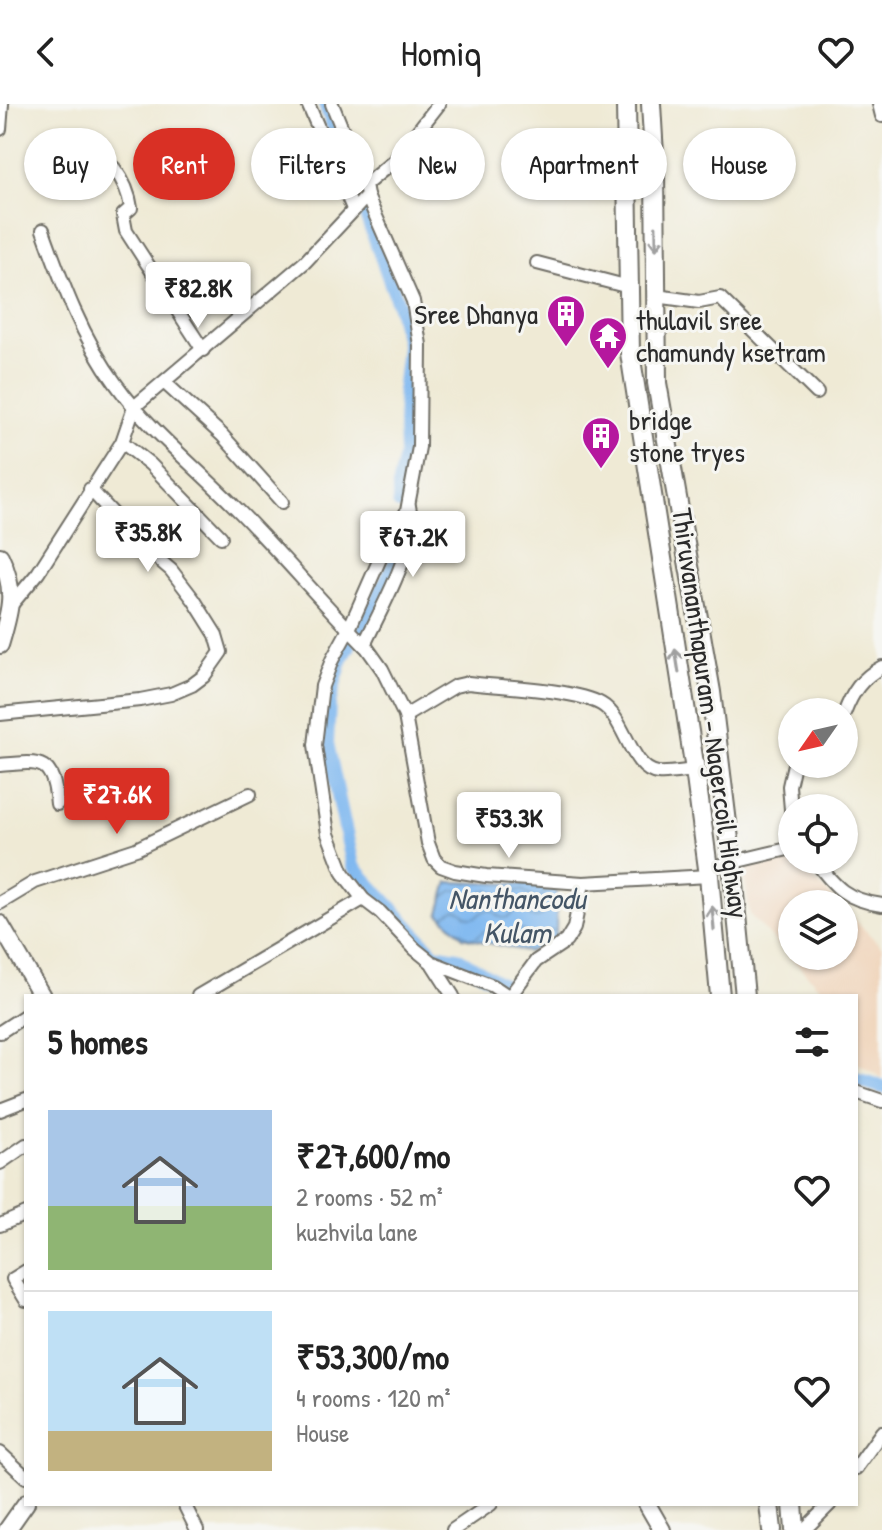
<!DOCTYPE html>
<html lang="en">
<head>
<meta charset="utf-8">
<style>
	body { margin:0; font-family:"Patrick Hand",sans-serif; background:#f6f6f6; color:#222; height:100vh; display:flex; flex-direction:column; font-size:30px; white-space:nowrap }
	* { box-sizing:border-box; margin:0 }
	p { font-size:26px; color:#767676 }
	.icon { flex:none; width:44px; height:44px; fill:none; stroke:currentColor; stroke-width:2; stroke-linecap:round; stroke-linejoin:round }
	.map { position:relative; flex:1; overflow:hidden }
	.drawer { position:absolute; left:24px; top:890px; width:834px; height:512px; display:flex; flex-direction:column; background:#fff; border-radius:0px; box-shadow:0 2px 6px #0004 }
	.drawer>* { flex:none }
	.top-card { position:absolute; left:24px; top:24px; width:834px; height:72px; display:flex; gap:16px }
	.needle { width:52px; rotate:236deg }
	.tools { position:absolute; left:778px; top:594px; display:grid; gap:16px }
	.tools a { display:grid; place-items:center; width:80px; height:80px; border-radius:50%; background:#fff; box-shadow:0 2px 6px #0004; font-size:40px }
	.price { position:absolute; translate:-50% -68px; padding:0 18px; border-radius:8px; background:#fff; color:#222; font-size:26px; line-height:52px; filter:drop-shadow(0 2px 4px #0008) }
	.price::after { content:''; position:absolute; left:50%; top:48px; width:24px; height:18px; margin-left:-12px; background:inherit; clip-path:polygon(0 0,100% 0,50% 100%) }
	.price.selected { background:#d93025; color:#fff }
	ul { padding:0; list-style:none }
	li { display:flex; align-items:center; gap:24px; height:200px; padding:0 24px }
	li+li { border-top:2px solid #e0e0e0 }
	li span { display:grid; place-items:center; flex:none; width:224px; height:160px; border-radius:0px; color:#555 }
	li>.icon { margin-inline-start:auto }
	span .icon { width:96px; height:96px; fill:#fffc; stroke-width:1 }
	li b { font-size:34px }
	h2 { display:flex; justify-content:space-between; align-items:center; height:96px; padding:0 24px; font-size:34px }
	.chip { padding:0 28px; border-radius:36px; background:#fff; box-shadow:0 2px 6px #0004; font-size:28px; line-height:72px }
	.chip.selected { background:#d93025; color:#fff }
	header { display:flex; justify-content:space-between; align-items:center; height:104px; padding:0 24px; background:#fff; font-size:36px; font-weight:600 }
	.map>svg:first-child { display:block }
</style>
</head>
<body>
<header><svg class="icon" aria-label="back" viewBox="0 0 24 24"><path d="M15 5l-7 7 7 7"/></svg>Homiq<svg class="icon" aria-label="heart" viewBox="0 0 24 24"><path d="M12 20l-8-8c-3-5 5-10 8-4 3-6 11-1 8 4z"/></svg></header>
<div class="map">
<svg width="882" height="1426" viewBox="0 0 882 1426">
	<defs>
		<pattern id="water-waves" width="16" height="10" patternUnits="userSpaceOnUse" patternTransform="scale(2)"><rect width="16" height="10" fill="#7fb8f0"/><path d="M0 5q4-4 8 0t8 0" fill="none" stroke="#6896c3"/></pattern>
	</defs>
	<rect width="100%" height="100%" fill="#f6f6f2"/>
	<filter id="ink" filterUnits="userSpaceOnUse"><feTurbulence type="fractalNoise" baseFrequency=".0125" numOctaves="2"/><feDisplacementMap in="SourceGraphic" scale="16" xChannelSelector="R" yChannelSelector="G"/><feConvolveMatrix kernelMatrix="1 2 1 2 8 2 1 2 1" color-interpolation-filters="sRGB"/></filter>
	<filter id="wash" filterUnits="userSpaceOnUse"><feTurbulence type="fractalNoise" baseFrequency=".006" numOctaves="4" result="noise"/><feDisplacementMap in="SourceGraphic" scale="32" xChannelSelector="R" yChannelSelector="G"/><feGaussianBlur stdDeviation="1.8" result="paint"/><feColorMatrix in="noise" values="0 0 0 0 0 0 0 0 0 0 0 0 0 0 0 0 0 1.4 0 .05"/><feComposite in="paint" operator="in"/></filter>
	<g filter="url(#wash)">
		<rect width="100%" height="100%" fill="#efead5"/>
		<polygon fill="#f0d5bc" points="792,754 839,800 792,800 792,852 844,852 844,805 882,843 882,974 857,959 856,892 828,892 750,811 743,761"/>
		<polygon fill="url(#water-waves)" stroke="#55728e" stroke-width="2" points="448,778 557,781 556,835 528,848 463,833 439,809"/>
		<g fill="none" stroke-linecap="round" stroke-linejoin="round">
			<g stroke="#7fb8f0" stroke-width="14">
				<polyline points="325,0 355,82"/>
				<polyline points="366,111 398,199 408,243 404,281 406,348 399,379 399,399"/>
				<polyline points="363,525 394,460 405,425"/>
				<polyline points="349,542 341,557 329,599 327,639 353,762 434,850 457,854 504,882"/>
				<polyline points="856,975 882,983"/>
			</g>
		</g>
	</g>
	<g filter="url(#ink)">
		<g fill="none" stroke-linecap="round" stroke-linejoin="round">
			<defs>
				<g id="street">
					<polyline points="308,0 353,105"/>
					<polyline points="332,0 365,81"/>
					<polyline points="879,0 882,12"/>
					<polyline points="0,25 2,0"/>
					<path d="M 114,64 C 123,76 129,88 131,104 L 123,111 L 126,127 L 203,246"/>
					<polyline points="367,92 413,197 420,241 419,343 407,407 382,450 349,525 332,556 322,582 315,641 328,730 343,769 363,795 380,808 415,845 431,858 493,882 508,892"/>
					<path d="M 43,126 C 62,179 82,234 116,280 C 148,325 195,362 234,402 C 280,448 321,498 367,544 L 382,565 L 405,612 L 428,739 L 434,755 L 441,762 L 455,767 L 486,772 L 583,779 L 709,772"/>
					<polyline points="537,159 629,183"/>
					<polyline points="656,192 699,198 720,194 817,289"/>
					<polyline points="165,279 222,331 282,398"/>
					<polyline points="122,338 150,360 221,433"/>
					<polyline points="12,500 38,469 122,338 134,303 305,158 367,92 365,81 395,56 439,0"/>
					<path d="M 364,541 C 381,504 419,442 409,402"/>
					<polyline points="0,610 140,596 171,590 192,581 204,572 221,548 216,531 194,496 171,466 144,443 90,385"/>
					<path d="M 844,610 C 852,589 861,574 882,563"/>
					<path d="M 405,612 L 455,582 L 468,579 C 501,583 575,585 601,600 C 626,614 630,666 658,669 C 669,670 683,667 695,666"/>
					<path d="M 0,661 C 41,657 53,654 57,700"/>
					<polyline points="792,717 789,682 794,660"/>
					<path d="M 815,756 C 835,784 847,796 882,801"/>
					<polyline points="708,764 792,744"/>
					<polyline points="0,799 35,778 136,745 250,690"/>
					<polyline points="433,861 453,892"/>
					<polyline points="198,892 363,795"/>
					<polyline points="510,892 536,857 566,837 574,824 583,779"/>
					<polyline points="0,928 26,911"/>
					<polyline points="856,988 882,997"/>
					<polyline points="0,1006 26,996"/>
					<polyline points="0,1059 26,1041"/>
					<polyline points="0,1121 26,1110"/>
					<polyline points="26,1167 13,1175 26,1196"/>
					<polyline points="0,1349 26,1373"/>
					<polyline points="856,1364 882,1328"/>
					<polyline points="184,1400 197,1426"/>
					<polyline points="453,1426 491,1400"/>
					<polyline points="804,1426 830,1400"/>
				</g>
				<g id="secondary">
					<path d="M 0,452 C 17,487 10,507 0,541"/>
					<polyline points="0,820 42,892"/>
					<polyline points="647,1400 662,1426"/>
					<polyline points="7,1426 26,1399"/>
				</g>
				<g id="primary">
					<polyline points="626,0 630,249 695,666 709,772 720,892"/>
					<polyline points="651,0 655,68 657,279 711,588 732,760 745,892"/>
					<polyline points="769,1400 772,1426"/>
					<polyline points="793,1400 795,1426"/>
				</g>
			</defs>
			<use href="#street" stroke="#706e66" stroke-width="16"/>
			<use href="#secondary" stroke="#706e66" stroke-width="20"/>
			<use href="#primary" stroke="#706e66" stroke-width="22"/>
			<use href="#street" stroke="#fff" stroke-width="12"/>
			<use href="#secondary" stroke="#fff" stroke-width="16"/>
			<use href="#primary" stroke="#fff" stroke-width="18"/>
		</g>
		<defs><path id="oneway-shaft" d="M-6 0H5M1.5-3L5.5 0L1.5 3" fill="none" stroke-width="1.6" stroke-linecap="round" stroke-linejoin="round" transform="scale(2)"/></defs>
		<g stroke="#a0a0a0">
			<use href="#oneway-shaft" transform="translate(656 134) rotate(89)"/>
			<use href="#oneway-shaft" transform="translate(677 557) rotate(-99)"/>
			<use href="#oneway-shaft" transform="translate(713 814) rotate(-95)"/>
		</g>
	</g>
	<defs>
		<symbol id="building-pin" viewBox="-11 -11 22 30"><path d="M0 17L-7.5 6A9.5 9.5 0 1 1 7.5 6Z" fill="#b5179e" stroke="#f6f6f2"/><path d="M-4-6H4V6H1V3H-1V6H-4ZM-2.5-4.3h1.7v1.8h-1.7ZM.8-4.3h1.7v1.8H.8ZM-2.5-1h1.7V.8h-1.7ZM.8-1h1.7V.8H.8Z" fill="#fff"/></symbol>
		<symbol id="temple-pin" viewBox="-11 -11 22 30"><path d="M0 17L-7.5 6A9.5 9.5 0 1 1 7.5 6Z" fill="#b5179e" stroke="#f6f6f2"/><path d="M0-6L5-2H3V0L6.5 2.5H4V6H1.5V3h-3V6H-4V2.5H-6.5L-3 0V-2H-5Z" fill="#fff"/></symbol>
	</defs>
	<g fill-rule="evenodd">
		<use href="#building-pin" x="544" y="188" width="44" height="60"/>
		<use href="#temple-pin" x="586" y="210" width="44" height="60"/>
		<use href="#building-pin" x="579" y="310" width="44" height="60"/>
	</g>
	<g text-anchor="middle" stroke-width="6" stroke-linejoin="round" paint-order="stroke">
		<g font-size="28" fill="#2b2b2b" stroke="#f6f6f2" text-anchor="start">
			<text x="538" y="220" text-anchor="end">Sree Dhanya</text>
			<text x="636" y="226">thulavil sree<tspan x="636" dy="32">chamundy ksetram</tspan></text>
			<text x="629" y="326">bridge<tspan x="629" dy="32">stone tryes</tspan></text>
		</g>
		<g font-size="28" fill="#2b2b2b" stroke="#f6f6f2">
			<text transform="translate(711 609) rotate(82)" y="10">Thiruvananthapuram - Nagercoil Highway</text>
		</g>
		<g font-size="30" font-style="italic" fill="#456" stroke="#f6f6f2">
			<text x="517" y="805">Nanthancodu<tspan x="517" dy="34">Kulam</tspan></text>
		</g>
	</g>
</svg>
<div class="tools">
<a><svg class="needle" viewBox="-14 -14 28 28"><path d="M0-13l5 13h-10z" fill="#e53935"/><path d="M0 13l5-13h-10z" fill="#767676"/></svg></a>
<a><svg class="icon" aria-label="locate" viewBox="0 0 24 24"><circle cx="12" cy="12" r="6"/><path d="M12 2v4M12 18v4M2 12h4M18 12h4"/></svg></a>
<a><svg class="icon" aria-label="layers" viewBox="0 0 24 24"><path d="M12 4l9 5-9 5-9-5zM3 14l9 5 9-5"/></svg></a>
</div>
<b class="price" style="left:198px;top:226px">₹82.8K</b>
<b class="price" style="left:148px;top:470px">₹35.8K</b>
<b class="price" style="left:413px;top:475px">₹67.2K</b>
<b class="price selected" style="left:117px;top:732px">₹27.6K</b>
<b class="price" style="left:509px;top:756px">₹53.3K</b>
<div class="top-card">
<a class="chip">Buy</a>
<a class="chip selected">Rent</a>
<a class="chip">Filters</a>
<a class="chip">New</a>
<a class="chip">Apartment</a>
<a class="chip">House</a>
</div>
<section class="drawer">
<h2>5 homes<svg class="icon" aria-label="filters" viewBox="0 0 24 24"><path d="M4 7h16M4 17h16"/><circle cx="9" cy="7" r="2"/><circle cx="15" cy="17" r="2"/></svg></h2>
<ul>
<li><span style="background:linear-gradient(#a9c7e8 60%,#8fb573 0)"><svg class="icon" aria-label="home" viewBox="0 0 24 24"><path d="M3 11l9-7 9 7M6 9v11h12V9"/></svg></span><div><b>₹27,600/mo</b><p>2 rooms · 52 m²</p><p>kuzhvila lane</p></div><svg class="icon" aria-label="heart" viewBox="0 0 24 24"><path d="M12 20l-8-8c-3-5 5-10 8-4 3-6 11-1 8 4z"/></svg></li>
<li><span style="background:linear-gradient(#bfe0f5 75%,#c2b280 0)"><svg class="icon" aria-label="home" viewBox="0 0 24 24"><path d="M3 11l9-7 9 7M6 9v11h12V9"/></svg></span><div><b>₹53,300/mo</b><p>4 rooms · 120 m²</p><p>House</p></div><svg class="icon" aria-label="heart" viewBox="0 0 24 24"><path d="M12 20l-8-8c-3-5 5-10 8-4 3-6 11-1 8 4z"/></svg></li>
</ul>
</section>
</div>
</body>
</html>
